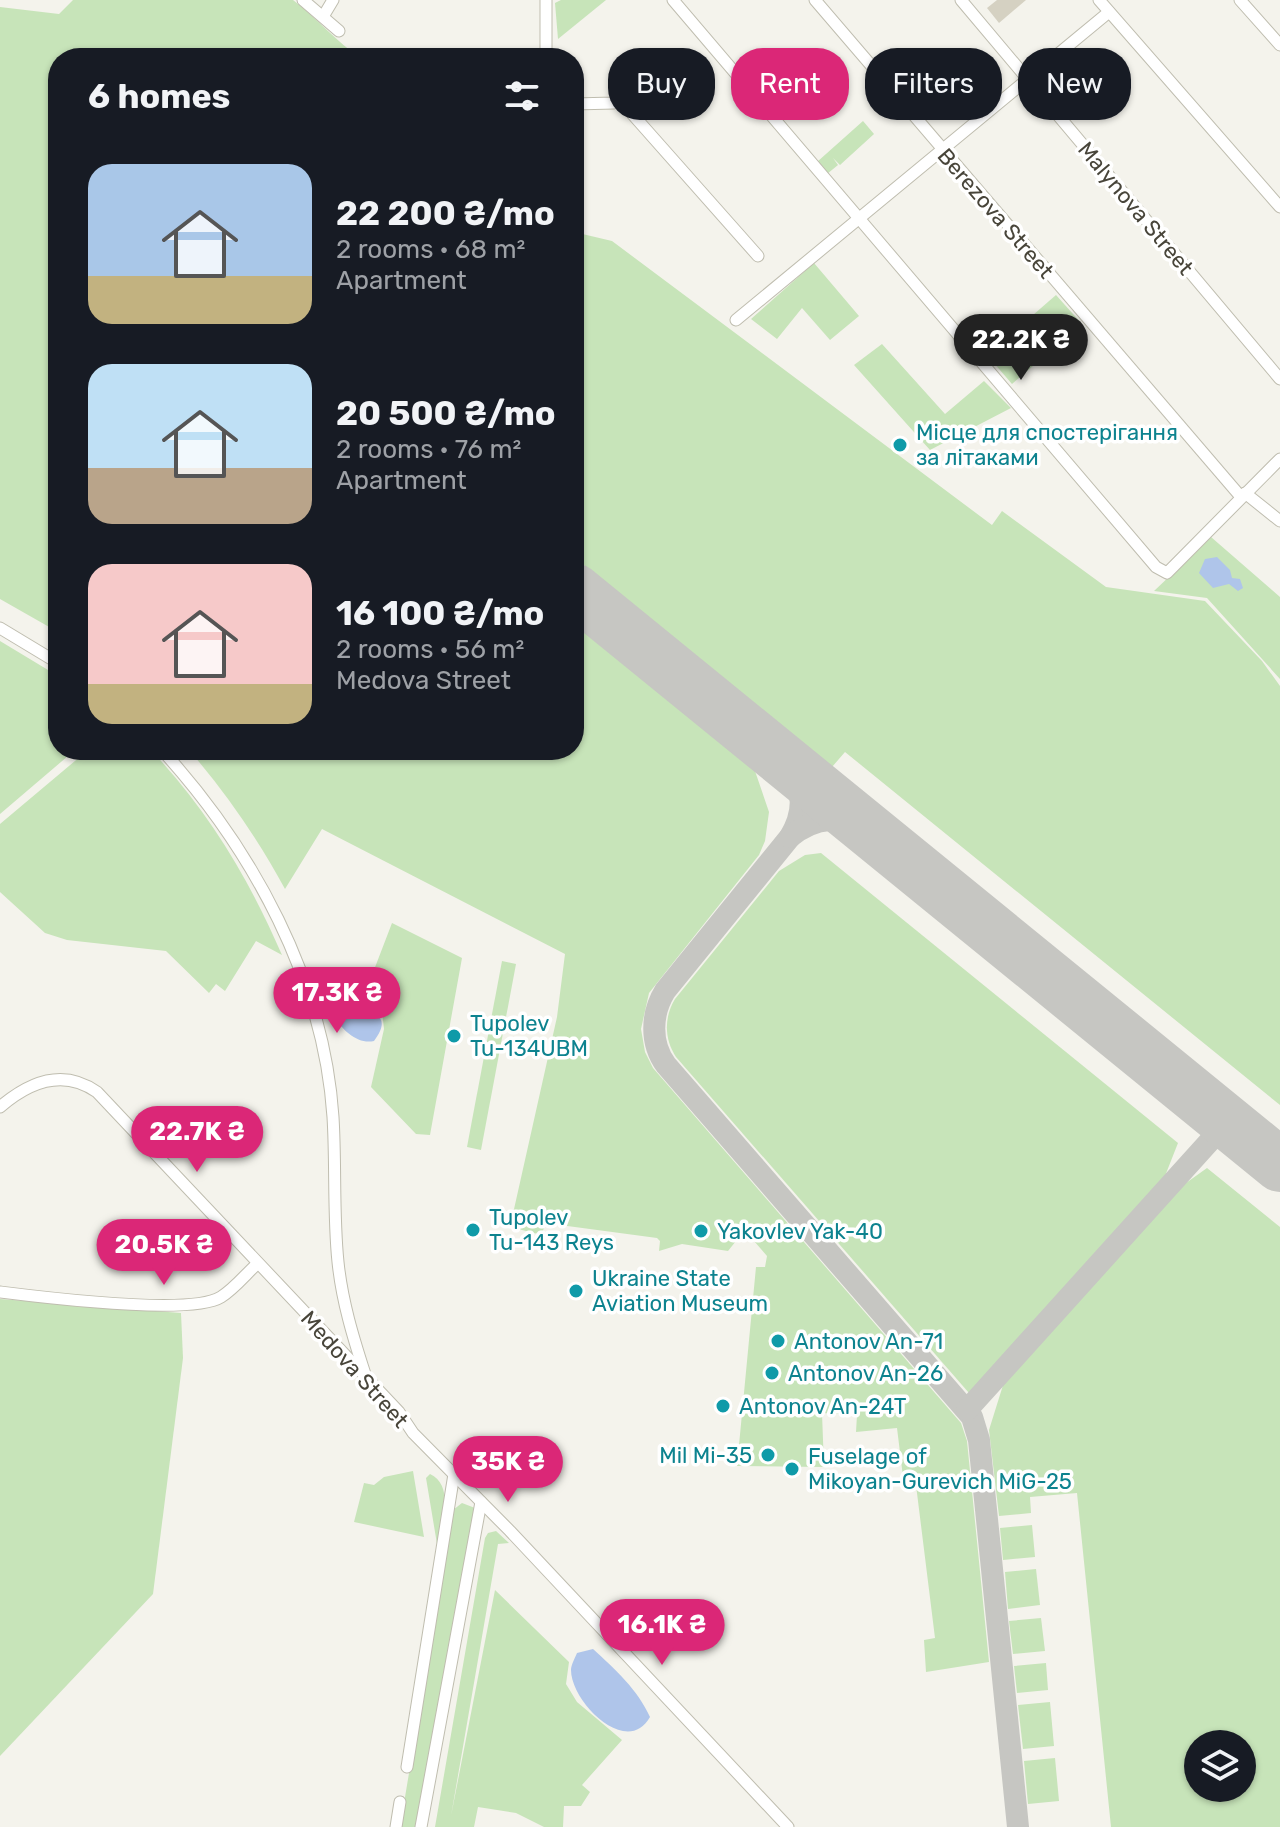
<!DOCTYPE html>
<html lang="en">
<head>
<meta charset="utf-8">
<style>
	body { margin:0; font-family:Rubik,sans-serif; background:#242831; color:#f1f3f6; height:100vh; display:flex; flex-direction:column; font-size:30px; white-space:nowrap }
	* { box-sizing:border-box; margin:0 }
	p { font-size:26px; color:#9ea1a6 }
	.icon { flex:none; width:44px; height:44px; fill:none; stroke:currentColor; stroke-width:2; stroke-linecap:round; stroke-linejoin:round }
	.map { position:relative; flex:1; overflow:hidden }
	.details { position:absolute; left:48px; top:48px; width:536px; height:712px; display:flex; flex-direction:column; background:#171b24; border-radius:32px; box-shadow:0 2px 6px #0004 }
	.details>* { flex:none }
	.guide { position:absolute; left:608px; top:48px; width:552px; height:72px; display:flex; gap:16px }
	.tools { position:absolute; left:1184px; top:1730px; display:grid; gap:16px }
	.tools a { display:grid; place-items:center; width:72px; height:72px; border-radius:50%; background:#171b24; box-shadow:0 2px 6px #0004; font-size:40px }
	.price { position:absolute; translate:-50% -68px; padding:0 18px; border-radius:28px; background:#db2777; color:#fff; font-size:26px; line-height:52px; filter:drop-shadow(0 2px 4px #0008) }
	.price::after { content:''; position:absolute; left:50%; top:48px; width:24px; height:18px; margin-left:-12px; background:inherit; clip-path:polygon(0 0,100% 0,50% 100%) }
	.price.selected { background:#222; color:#fff }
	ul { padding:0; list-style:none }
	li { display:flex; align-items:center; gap:24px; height:200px; padding:0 40px }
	li span { display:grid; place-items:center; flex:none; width:224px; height:160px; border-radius:24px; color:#555 }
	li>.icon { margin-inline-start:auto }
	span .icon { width:96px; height:96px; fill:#fffc; stroke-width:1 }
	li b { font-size:34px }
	h2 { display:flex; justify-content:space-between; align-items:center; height:96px; padding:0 40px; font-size:34px }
	.tag { padding:0 28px; border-radius:32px; background:#171b24; box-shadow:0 2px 6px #0004; font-size:28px; line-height:72px }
	.tag.selected { background:#db2777; color:#fff }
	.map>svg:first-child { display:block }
</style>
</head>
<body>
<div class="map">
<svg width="1280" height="1827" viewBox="0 0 1280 1827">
	<rect width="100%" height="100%" fill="#f4f3ec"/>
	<g fill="#c7e4b9" fill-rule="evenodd">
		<path d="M 73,0 L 293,0 C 317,18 336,42 361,58 L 58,58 L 58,632 L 0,599 L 0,7 L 59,14 Z"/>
		<polygon points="561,0 606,0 558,39 555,3"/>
		<polygon points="863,121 874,134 840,165 833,158 838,165 827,174 817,162"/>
		<polygon points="574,232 612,241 992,525 1002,511 1106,587 1205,601 1262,661 1280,686 1280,1105 845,752 832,767 574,557"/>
		<polygon points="814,263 859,316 830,340 802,308 777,339 751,319"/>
		<polygon points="1056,295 1082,324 1012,384 987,355"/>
		<polygon points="882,344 945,414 984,381 1011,408 930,450 854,365"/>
		<polygon points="1211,537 1280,597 1280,679 1207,598 1154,591"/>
		<path d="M 574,623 L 755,771 L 769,812 L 765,841 L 759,855 L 649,993 L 641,1029 L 645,1052 L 653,1068 L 961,1423 L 967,1441 L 989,1662 L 926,1672 L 924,1640 L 935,1638 L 916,1485 L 904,1485 L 897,1428 L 856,1432 L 857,1415 L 822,1413 L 824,1467 L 737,1466 L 756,1267 L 765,1267 L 767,1256 L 754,1241 L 736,1241 L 728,1251 L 682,1244 L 659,1251 L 660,1241 L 657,1238 L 545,1223 L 542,1235 L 510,1227 L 557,1017 L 565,954 L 322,829 L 285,889 C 258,839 226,793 189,750 L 574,750 Z"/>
		<polygon points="0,641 58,676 58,750 75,750 0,814"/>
		<path d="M 88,750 L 151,750 C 209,812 248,877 282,955 L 256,941 L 225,991 L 216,984 L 209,993 L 166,951 L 67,940 L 45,933 L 0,892 L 0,824 Z"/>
		<path d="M 821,853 L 1178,1143 L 1165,1176 L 969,1393 L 676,1057 C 664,1039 664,1017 675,999 L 779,871 L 805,855 Z"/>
		<polygon points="392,923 462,958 430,1135 416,1134 371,1087 384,1029 381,1002 364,996"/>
		<polygon points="502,961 516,964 481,1150 467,1147"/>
		<path d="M 1207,1168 L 1280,1227 L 1280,1827 L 1111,1827 L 1077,1493 L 1030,1497 L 1031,1513 L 999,1516 L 989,1430 L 1004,1382 L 1179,1188 ZM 1242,1744 L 1242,1788 L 1198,1788 L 1198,1744 Z"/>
		<polygon points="0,1299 181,1313 183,1358 153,1594 0,1756"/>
		<polygon points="413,1471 424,1537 354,1522 364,1483 374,1485 384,1477"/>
		<path d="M 430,1474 C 456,1486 441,1527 438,1550 L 426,1478 Z"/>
		<polygon points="462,1503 475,1508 417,1827 400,1827 453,1510"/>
		<polygon points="1032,1525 1035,1557 1003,1560 1000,1528"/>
		<polygon points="496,1531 509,1543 498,1544 451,1816 495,1590 569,1662 566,1684 577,1702 622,1740 582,1785 590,1792 581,1806 564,1806 563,1827 544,1827 516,1813 478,1807 474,1827 435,1827 485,1538 488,1533"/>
		<polygon points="1036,1569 1040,1605 1008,1609 1005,1572"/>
		<polygon points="1041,1618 1045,1651 1013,1654 1009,1621"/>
		<polygon points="1046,1663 1048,1690 1017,1693 1014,1666"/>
		<polygon points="1050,1702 1054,1746 1023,1749 1018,1705"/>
		<polygon points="1055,1758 1059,1801 1028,1804 1024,1761"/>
	</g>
	<g fill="#afc5ea">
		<polygon points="1217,557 1230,570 1232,578 1240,579 1243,588 1238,591 1229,584 1213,588 1199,573 1205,559"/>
		<path d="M 337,984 C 342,989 343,996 348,1001 C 363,1014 397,1010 374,1041 C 353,1046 331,1019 328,1000 Z"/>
		<path d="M 593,1649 C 615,1669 638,1690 650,1717 C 627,1758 571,1702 571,1670 C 571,1665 575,1658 577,1653 Z"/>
	</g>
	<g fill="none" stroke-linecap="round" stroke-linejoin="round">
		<g stroke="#c6c6c2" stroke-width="22">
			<polyline points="574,595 589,603"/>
			<path d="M 769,749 C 798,775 812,800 790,837 L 665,991 C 651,1014 650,1043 666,1065 L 972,1417 L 979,1440 L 1018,1827"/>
			<path d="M 790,837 C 816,816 842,815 870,831"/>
			<polyline points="967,1410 1227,1122"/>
		</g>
		<polyline stroke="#c6c6c2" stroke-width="54" points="574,590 1280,1165"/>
	</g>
	<polygon fill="#d5d1c2" points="997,0 1026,0 999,23 987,8"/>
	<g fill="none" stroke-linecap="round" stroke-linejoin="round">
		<defs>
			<g id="minor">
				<polyline points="303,0 339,31"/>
				<polyline points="673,0 1156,567 1167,573 1280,459"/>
				<polyline points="815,0 1241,497"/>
				<polyline points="961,0 1280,379"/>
				<polyline points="1099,0 1280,207"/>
				<polyline points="1240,0 1280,45"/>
				<polyline points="324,15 333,0"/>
				<polyline points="546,58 546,0"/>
				<polyline points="574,104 614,103 619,99 758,256"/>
				<polyline points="736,320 1109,12"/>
				<polyline points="1245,493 1280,521"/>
				<polyline points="0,628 58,663"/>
				<path d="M 162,750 C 253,850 324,980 333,1117 C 336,1165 333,1214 338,1262 C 342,1301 353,1337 365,1374"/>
				<path d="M 0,1107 C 29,1082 63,1068 97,1092 L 399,1412 L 413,1433 L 510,1531 L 788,1827"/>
				<path d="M 0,1292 C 40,1297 191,1316 221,1297 C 234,1289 246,1274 257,1264"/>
				<polyline points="407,1767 454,1474"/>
				<polyline points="396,1827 400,1802"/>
				<polyline points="421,1827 481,1502"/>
			</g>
		</defs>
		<use href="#minor" stroke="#bfbdaf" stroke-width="13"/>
		<use href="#minor" stroke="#fff" stroke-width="11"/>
	</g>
	<g fill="#0f9aa8" stroke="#fff" stroke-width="3">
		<circle cx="900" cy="445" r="8"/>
		<circle cx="454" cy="1036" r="8"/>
		<circle cx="473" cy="1230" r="8"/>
		<circle cx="701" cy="1231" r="8"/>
		<circle cx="576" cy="1291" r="8"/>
		<circle cx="778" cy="1341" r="8"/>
		<circle cx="772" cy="1373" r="8"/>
		<circle cx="723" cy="1406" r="8"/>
		<circle cx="768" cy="1455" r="8"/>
		<circle cx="792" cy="1469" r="8"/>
	</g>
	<g text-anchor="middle" stroke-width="7" stroke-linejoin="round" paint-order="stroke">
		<g font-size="22" fill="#48453a" stroke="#fff">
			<text transform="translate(1136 208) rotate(50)" y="8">Malynova Street</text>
			<text transform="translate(996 213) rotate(49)" y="8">Berezova Street</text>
			<text transform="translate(355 1369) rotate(48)" y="8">Medova Street</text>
		</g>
		<g font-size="22" fill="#0d838f" stroke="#fff" text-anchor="start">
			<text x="916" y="440">Місце для спостерігання<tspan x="916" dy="25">за літаками</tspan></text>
			<text x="470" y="1031">Tupolev<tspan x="470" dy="25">Tu-134UBM</tspan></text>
			<text x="489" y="1225">Tupolev<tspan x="489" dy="25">Tu-143 Reys</tspan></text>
			<text x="717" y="1239">Yakovlev Yak-40</text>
			<text x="592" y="1286">Ukraine State<tspan x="592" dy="25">Aviation Museum</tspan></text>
			<text x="794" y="1349">Antonov An-71</text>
			<text x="788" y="1381">Antonov An-26</text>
			<text x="739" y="1414">Antonov An-24T</text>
			<text x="752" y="1463" text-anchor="end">Mil Mi-35</text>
			<text x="808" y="1464">Fuselage of<tspan x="808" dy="25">Mikoyan-Gurevich MiG-25</tspan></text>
		</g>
	</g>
</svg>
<div class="tools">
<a><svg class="icon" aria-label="layers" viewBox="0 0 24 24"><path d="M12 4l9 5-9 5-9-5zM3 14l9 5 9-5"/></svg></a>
</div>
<b class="price selected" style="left:1021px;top:382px">22.2K ₴</b>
<b class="price" style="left:337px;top:1035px">17.3K ₴</b>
<b class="price" style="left:197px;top:1174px">22.7K ₴</b>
<b class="price" style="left:164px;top:1287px">20.5K ₴</b>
<b class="price" style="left:508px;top:1504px">35K ₴</b>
<b class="price" style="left:662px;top:1667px">16.1K ₴</b>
<div class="guide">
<a class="tag">Buy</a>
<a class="tag selected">Rent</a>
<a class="tag">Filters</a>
<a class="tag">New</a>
</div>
<section class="details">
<h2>6 homes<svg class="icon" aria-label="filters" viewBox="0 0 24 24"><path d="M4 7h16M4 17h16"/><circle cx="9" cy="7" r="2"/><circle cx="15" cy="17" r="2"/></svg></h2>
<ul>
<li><span style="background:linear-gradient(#a9c7e8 70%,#c2b280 0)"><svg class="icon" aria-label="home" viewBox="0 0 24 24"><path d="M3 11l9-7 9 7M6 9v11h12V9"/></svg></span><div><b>22 200 ₴/mo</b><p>2 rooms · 68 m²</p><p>Apartment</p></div></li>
<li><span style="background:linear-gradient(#bfe0f5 65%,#b9a48a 0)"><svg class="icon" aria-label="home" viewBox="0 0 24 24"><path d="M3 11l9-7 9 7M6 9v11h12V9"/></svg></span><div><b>20 500 ₴/mo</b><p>2 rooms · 76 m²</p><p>Apartment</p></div></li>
<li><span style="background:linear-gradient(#f6c9c9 75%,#c2b280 0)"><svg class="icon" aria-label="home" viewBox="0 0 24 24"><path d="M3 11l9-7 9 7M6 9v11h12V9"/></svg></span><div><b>16 100 ₴/mo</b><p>2 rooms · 56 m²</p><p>Medova Street</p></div></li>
</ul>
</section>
</div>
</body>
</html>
